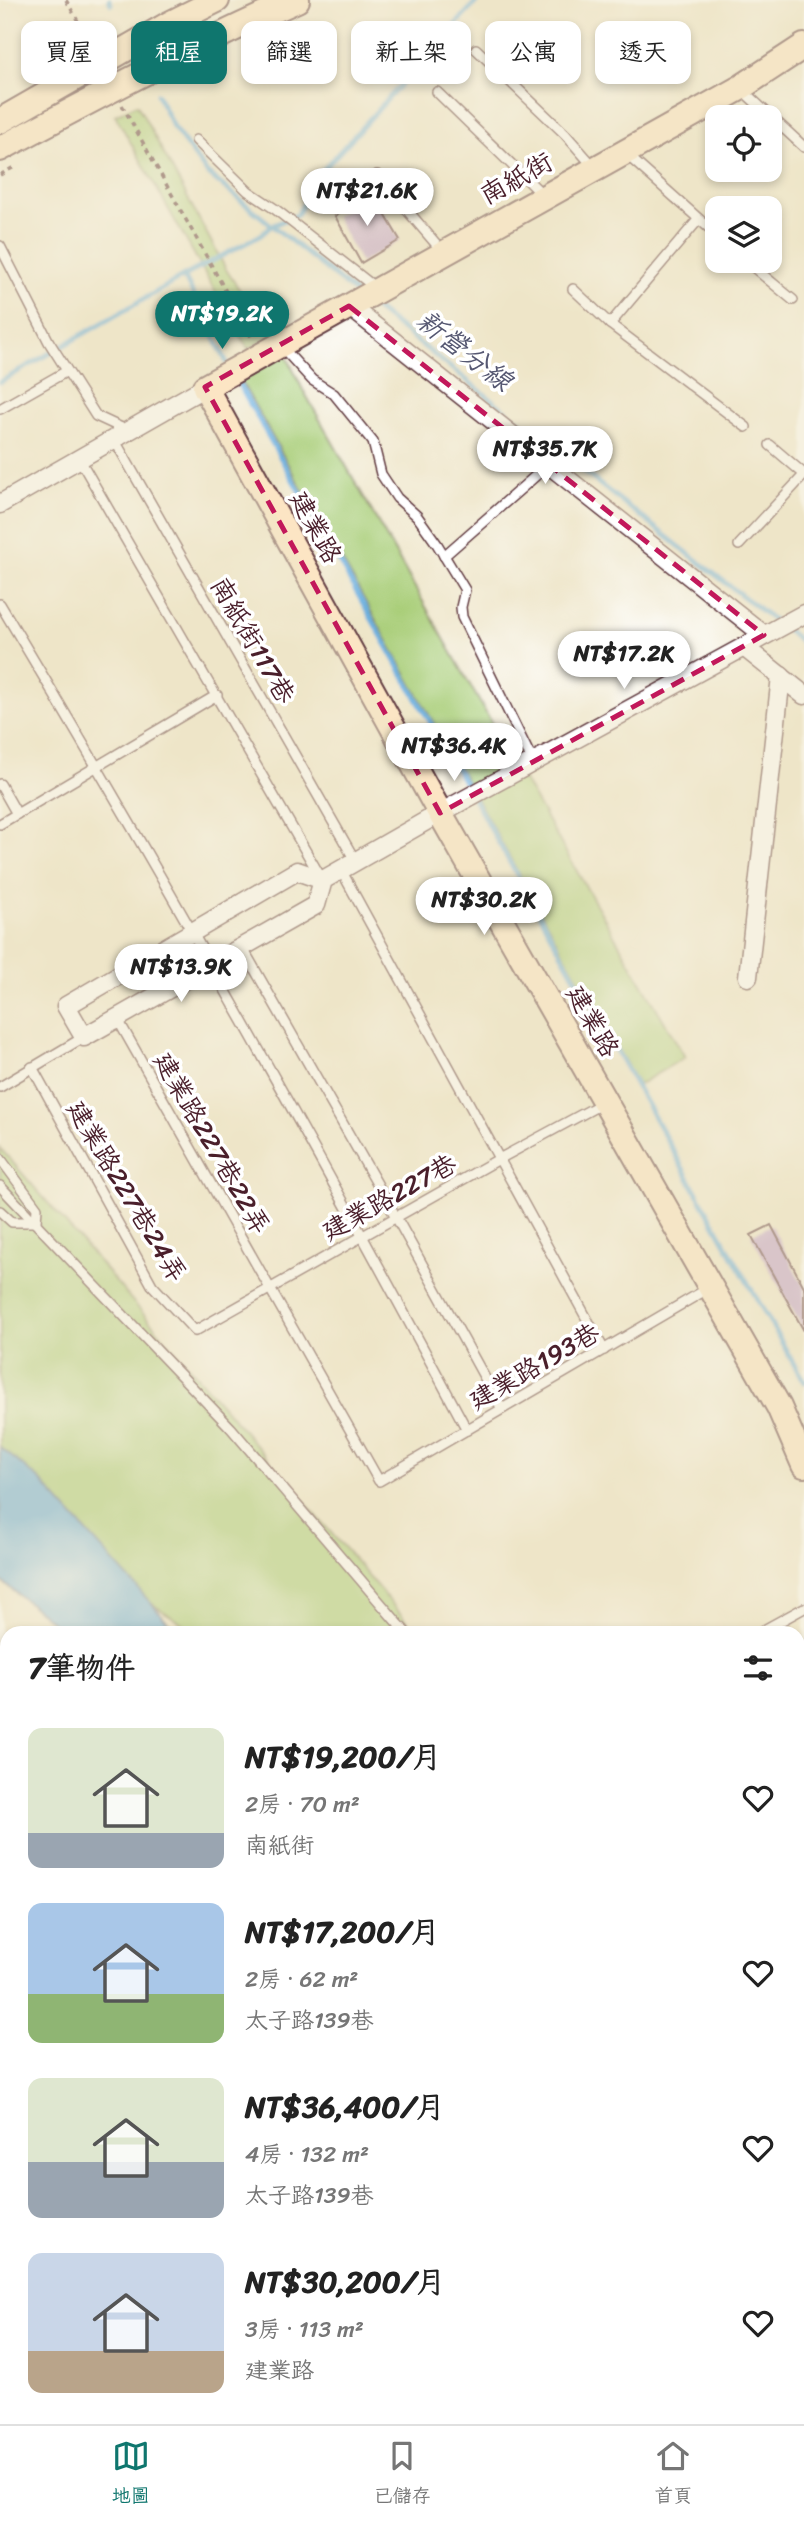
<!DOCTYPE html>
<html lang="zh-TW">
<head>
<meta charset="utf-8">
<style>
	body { margin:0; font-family:Sriracha,"LXGW WenKai TC",sans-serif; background:#f6f6f6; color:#222; height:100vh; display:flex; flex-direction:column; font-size:26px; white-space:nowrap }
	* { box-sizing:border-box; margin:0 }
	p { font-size:23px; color:#767676 }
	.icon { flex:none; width:38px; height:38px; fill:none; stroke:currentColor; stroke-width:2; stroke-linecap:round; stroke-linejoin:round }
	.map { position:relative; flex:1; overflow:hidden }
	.drawer { position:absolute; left:0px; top:1626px; width:805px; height:800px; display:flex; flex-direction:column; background:#fff; border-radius:21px 21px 0 0; box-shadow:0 4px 10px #0003 }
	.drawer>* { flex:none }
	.banner { position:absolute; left:21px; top:21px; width:763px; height:63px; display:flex; gap:14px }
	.controls { position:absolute; left:705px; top:105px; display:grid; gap:14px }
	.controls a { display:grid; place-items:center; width:77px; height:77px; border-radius:14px; background:#fff; box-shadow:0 4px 10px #0003; font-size:35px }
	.price { position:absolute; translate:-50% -60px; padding:0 16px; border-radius:24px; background:#fff; color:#222; font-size:23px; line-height:46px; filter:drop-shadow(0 2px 4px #0008) }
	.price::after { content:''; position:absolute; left:50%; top:42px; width:21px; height:16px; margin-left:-10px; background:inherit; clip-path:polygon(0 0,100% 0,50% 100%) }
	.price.active { background:#0f766e; color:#fff }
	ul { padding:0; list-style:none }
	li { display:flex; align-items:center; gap:21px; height:175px; padding:0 28px }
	li span { display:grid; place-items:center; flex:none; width:196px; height:140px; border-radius:14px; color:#555 }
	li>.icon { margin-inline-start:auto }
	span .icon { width:84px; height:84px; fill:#fffc; stroke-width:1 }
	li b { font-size:30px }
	h2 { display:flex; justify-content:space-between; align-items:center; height:84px; padding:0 28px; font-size:30px }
	.pill { padding:0 24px; border-radius:14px; background:#fff; box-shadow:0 4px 10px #0003; font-size:24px; line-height:63px }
	.pill.active { background:#0f766e; color:#fff }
	.tab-bar { display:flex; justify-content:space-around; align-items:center; height:98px; border-top:2px solid #e0e0e0; background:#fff; font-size:19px; color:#767676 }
	.tab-bar a { display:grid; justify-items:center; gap:4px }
	.tab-bar .active { color:#0f766e }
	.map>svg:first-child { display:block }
</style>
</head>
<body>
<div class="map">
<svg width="804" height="2424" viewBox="0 0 804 2424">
	<rect width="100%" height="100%" fill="#fff"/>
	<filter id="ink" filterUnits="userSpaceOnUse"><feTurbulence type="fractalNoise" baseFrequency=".0143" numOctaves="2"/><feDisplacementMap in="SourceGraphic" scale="14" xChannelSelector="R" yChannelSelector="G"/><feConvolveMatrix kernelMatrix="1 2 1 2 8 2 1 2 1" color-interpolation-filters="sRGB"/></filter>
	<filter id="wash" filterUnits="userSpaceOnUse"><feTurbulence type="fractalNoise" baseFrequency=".00686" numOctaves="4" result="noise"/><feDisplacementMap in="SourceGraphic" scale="28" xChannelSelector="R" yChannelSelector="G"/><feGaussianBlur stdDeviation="1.57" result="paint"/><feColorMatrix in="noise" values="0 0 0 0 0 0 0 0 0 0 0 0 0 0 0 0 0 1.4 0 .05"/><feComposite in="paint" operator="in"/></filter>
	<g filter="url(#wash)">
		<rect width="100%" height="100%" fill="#eee5c8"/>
		<g fill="#a9ce78" stroke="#7a7652" stroke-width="2">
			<polygon points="137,104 227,271 271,337 248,349 115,115"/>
			<polygon points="285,352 302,388 525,782 685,1057 638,1085 238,376"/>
			<polygon points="0,1148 56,1212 417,1633 197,1633 32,1526 0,1500"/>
			<polygon points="798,2161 804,2170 804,2400 798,2390"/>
		</g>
		<g fill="#68addd" stroke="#596684" stroke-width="2">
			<polygon points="0,1447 40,1480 178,1633 66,1633 0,1580"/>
			<polygon points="798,2378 804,2388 804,2424 721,2424 718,2419 798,2418"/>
		</g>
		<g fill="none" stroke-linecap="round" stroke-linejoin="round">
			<g stroke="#68addd" stroke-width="5">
				<polyline points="109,0 111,4"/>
				<polyline points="157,94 173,127 207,173 358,295"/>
				<polyline points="184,276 229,367"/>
				<polyline points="368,303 804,644"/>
				<polyline points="236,379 804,1382"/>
				<polyline points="0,382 184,276 261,235 271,226 297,215 322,171 478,0"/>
			</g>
		</g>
		<g id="blocks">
			<g fill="#be9dca">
				<polygon points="373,194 400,240 361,263 335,216"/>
				<polygon points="771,1225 804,1287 804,1331 751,1235"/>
			</g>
		</g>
	</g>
	<g filter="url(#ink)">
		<use href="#blocks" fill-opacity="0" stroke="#633d43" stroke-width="2"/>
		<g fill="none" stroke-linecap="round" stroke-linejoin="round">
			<defs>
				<g id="lane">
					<polyline points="476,49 565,134 594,167"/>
					<polyline points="741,89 804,147"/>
					<polyline points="437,92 543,195"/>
					<polyline points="196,140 248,191 275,209 377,289"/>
					<polyline points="625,153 718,236"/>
					<polyline points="377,175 443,252"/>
					<polyline points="698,220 610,324 746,427"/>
					<polyline points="0,246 49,342 96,416 126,430"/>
					<polyline points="746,261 793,300"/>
					<polyline points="573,289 610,324"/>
					<polyline points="281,346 312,380 334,394 373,442 381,474 397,498 417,516 437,544 465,590 461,607 462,617 533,762"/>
					<polyline points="0,409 67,371"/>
					<polyline points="114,439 356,862"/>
					<polyline points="770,445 804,474"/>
					<polyline points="80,460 320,876"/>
					<polyline points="739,545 804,475"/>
					<polyline points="444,556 548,465"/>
					<path d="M 0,604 C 163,875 318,1151 467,1430"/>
					<polyline points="0,784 17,814"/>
					<polyline points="0,824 217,695"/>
					<polyline points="341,870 604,1350"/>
					<polyline points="242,947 396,1217 502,1409"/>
					<polyline points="117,1018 379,1481 709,1288"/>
					<polyline points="32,1067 152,1285 195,1331 499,1159 603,1103"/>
					<polyline points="0,1087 84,1037"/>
					<polyline points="0,1158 37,1208 36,1222 12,1222 0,1211"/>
					<polyline points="0,1186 231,1428 406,1633"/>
					<polyline points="765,1633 764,1630 804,1608"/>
					<polyline points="798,1691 804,1700"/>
					<polyline points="798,1811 804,1808"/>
					<polyline points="798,1942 804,1939"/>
					<polyline points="798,1963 804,1968"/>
					<polyline points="798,2176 804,2184"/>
				</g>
				<g id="street">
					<polyline points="349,306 764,635"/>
					<polyline points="0,504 205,387"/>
					<polyline points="744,647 804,695"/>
					<polyline points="323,880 297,871 66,1006 84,1037 316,905 323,880 440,813 804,614"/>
					<polyline points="748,977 781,676"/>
				</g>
				<g id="secondary">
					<polyline points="804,46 740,88 205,387 440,813 779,1407 804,1465"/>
					<polyline points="0,121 171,23 217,0"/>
					<path d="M 0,149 C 98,96 195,45 297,0"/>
				</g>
			</defs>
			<use href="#lane" stroke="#633d43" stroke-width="12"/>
			<use href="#street" stroke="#633d43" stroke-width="21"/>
			<use href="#secondary" stroke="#633d43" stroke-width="28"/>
			<g stroke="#633d43" stroke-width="3.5" stroke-dasharray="5 5" stroke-linecap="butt">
				<polyline points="66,0 92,46"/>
				<polyline points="122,105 253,340"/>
				<polyline points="0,175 16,166"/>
			</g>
			<use href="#lane" stroke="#fff" stroke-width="9"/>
			<use href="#street" stroke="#fff" stroke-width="18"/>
			<use href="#secondary" stroke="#fce5c4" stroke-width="24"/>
		</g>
	</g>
	<path d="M0 0H804V2424H0ZM 349,306 L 764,635 L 440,813 L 205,387 Z" fill="#eee5c8" fill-opacity=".55" fill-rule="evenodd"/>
	<path fill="none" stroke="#c2185b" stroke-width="5" stroke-dasharray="14 9" stroke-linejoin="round" d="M 349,306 L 764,635 L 440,813 L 205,387 Z"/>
	<g text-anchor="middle" stroke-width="7" stroke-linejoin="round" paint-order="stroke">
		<g font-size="26" fill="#4a1f2b" stroke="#fff">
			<text transform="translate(516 178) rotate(-29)" y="9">南紙街</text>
			<text transform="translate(316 527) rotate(61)" y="9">建業路</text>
			<text transform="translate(253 640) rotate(60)" y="9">南紙街117巷</text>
			<text transform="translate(593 1021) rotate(60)" y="9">建業路</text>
			<text transform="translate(212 1143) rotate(60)" y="9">建業路227巷22弄</text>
			<text transform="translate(127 1191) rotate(59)" y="9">建業路227巷24弄</text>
			<text transform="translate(389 1197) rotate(-29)" y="9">建業路227巷</text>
			<text transform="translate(534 1366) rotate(-30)" y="9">建業路193巷</text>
		</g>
		<g font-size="28" font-style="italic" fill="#565872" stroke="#fff">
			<text transform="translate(465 350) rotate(38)" y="10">新營分線</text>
		</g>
	</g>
</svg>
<div class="controls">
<a><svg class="icon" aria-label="locate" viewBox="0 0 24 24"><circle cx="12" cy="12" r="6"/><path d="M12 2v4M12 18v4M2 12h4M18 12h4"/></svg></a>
<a><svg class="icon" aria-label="layers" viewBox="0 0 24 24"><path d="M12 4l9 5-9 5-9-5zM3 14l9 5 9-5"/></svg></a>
</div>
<b class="price" style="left:367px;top:228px">NT$21.6K</b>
<b class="price active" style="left:222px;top:351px">NT$19.2K</b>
<b class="price" style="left:545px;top:486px">NT$35.7K</b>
<b class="price" style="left:624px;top:691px">NT$17.2K</b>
<b class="price" style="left:454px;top:783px">NT$36.4K</b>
<b class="price" style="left:484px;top:937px">NT$30.2K</b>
<b class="price" style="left:181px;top:1004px">NT$13.9K</b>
<div class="banner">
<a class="pill">買屋</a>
<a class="pill active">租屋</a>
<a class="pill">篩選</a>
<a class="pill">新上架</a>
<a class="pill">公寓</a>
<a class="pill">透天</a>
</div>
<section class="drawer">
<h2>7筆物件<svg class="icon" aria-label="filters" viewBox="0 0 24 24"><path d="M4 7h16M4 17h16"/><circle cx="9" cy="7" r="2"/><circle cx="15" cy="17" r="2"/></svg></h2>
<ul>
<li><span style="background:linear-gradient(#dfe7d0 75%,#9aa5b1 0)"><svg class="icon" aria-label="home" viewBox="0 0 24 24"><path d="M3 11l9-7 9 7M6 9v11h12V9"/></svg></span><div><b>NT$19,200/月</b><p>2房 · 70 m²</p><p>南紙街</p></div><svg class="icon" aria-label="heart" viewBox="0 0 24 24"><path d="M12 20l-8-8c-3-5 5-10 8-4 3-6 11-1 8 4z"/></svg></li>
<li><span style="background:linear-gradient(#a9c7e8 65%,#8fb573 0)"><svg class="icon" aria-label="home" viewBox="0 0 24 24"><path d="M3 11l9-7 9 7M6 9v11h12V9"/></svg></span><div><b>NT$17,200/月</b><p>2房 · 62 m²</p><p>太子路139巷</p></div><svg class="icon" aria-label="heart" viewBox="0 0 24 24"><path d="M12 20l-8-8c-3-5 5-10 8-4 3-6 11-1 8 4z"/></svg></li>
<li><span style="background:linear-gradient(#dfe7d0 60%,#9aa5b1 0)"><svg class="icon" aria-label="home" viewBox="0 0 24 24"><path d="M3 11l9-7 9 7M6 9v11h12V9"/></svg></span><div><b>NT$36,400/月</b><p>4房 · 132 m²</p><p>太子路139巷</p></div><svg class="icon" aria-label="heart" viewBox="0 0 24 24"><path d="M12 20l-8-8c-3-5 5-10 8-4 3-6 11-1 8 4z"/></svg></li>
<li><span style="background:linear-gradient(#c9d6e8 70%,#b9a48a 0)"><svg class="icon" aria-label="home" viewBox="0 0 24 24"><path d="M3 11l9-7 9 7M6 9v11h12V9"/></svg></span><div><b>NT$30,200/月</b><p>3房 · 113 m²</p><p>建業路</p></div><svg class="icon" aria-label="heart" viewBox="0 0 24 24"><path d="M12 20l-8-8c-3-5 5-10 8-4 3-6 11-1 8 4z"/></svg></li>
</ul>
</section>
</div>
<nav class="tab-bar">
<a class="active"><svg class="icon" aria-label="map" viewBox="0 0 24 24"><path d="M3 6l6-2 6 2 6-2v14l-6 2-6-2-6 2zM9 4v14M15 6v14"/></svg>地圖</a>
<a><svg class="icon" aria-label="saved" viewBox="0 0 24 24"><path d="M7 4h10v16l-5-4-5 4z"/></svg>已儲存</a>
<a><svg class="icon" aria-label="home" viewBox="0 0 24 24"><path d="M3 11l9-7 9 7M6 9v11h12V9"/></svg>首頁</a>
</nav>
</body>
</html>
